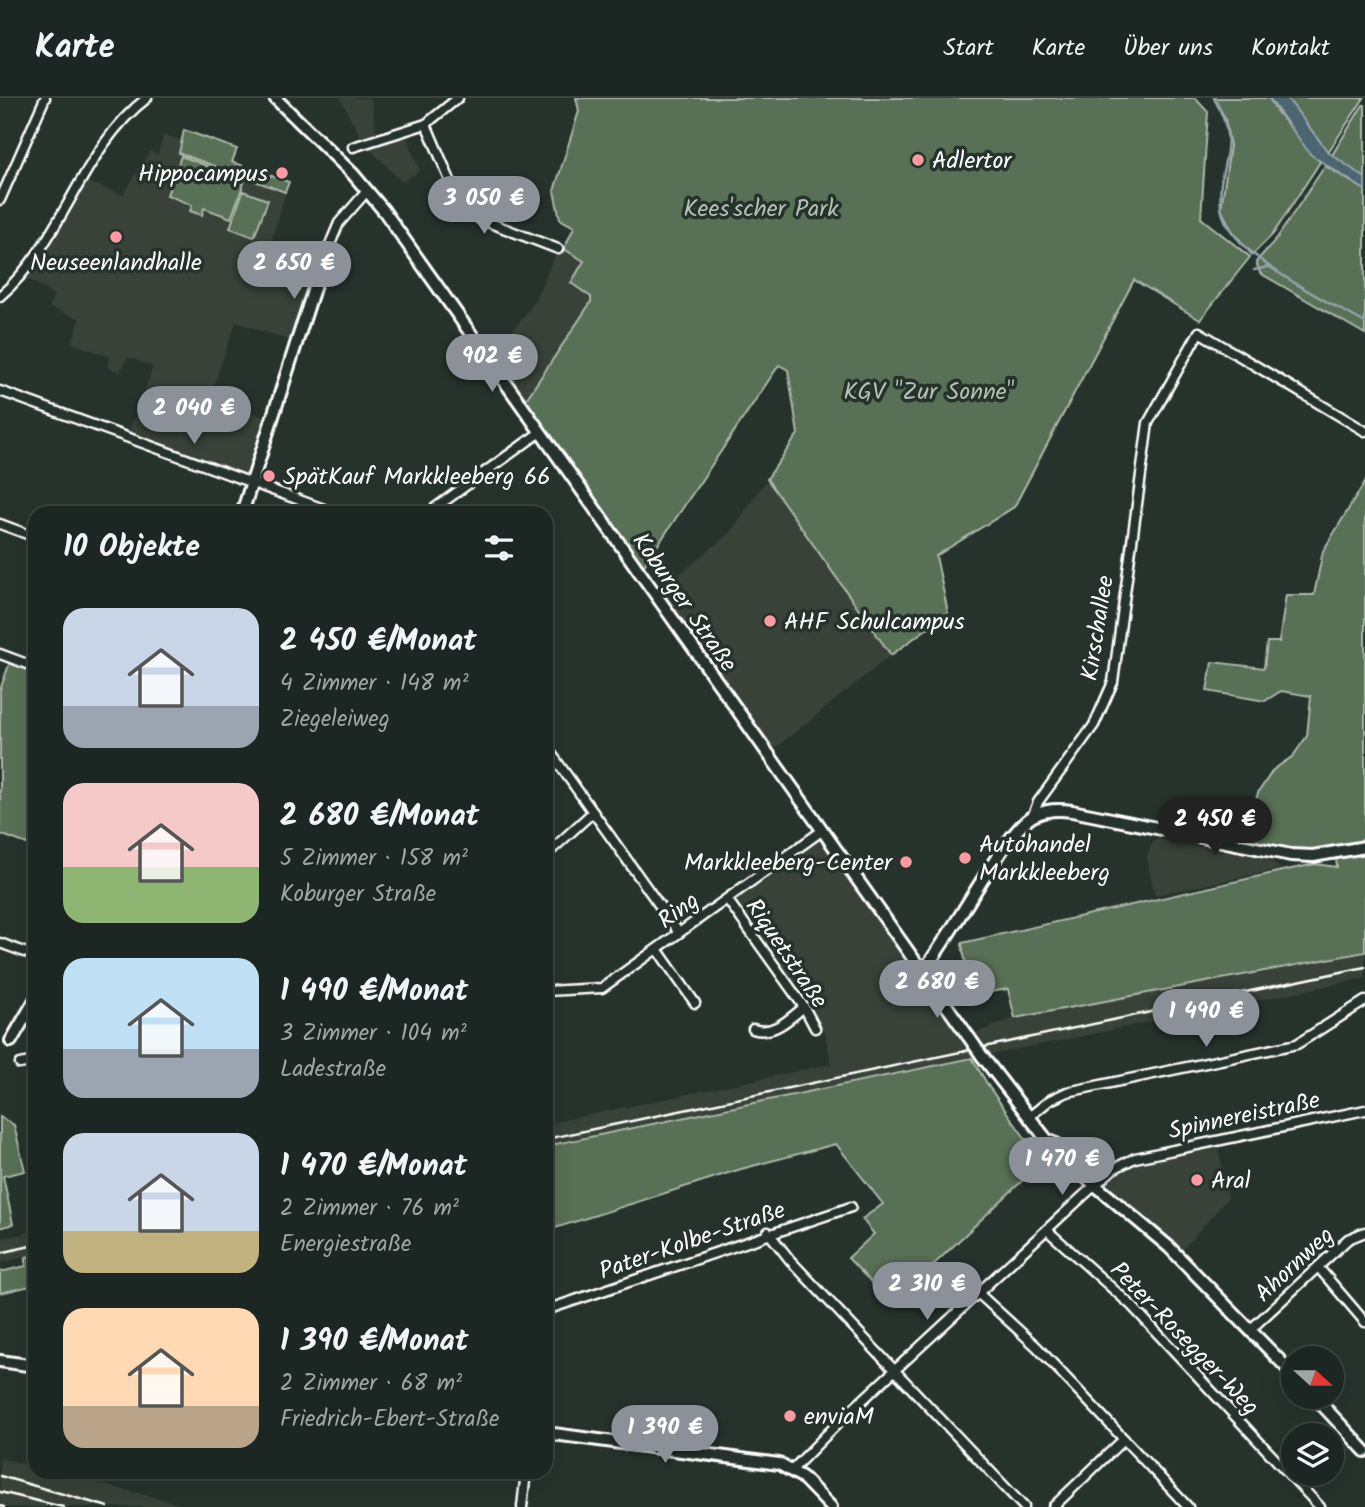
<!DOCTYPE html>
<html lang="de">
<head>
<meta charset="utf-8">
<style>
	body { margin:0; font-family:Kalam,sans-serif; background:#252e2a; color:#f1f3f6; height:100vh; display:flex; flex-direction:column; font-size:26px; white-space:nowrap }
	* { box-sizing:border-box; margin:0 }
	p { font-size:23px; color:#a0a5a5 }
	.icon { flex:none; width:38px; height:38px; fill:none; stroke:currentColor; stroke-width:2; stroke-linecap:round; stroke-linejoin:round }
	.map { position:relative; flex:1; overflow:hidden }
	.panel { position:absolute; left:28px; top:408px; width:525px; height:973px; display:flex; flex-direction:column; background:#1c2622; border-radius:21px; box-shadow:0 7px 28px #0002,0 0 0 2px #3a4340 }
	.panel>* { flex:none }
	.needle { width:46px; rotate:111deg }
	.controls { position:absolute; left:1281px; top:1248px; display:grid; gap:14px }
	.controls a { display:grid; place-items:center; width:63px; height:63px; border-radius:50%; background:#1c2622; box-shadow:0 7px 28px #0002,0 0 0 2px #3a4340; font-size:35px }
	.price { position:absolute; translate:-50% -60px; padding:0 16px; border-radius:24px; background:#8c9099; color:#fff; font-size:23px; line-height:46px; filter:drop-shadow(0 2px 4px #0008) }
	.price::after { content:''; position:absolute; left:50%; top:42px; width:21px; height:16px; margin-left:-10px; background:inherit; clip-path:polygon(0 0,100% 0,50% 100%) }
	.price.on { background:#222; color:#fff }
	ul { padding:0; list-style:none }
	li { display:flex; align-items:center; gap:21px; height:175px; padding:0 35px }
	li span { display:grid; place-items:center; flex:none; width:196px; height:140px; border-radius:21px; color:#555 }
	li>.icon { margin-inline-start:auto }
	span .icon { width:84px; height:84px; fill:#fffc; stroke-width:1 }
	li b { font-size:30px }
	h2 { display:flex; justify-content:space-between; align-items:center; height:84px; padding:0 35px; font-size:30px }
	header { display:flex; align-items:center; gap:42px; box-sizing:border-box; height:98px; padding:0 35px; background:#1c2622; border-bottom:2px solid #3a4340 }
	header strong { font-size:33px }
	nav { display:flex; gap:38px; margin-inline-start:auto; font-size:24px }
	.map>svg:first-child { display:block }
</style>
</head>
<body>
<header>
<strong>Karte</strong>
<nav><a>Start</a><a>Karte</a><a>Über uns</a><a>Kontakt</a></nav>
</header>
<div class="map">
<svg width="1365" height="1409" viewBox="0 0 1365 1409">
	<rect width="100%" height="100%" fill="#26332d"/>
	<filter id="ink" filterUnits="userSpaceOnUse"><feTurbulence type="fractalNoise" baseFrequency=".0143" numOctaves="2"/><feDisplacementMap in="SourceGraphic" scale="14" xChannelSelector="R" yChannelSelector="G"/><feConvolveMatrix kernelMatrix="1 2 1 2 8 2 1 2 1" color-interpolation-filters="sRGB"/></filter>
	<g filter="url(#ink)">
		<g fill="#394237">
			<polygon points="340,0 371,0 377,39 404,32 420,73 402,84 364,45"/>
			<polygon points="184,32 237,51 232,64 289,84 269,150 321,170 297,245 236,224 210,298 272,322 252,384 127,339 153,269 128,259 120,274 107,269 110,259 72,245 80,221 49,209 54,197 22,177 82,82 123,97 150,53 158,56 164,37 180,42"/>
			<polygon points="562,150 584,163 591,204 521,309 489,264 533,206 558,151"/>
			<polygon points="767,381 891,557 768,656 654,497 729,436"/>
			<polygon points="823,732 968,938 1015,920 1365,854 1365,880 546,1048 546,1026 831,966 825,934 815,930 727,801"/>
			<polygon points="1157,741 1269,761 1281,771 1155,797 1147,760 1151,746"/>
			<polygon points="1217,1042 1228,1100 1177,1158 1096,1086 1124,1064"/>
			<polygon points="35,1133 35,1157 0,1165 0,1141"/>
			<polygon points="0,1360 35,1369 35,1374 54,1374 192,1409 0,1409"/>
		</g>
		<g fill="#597055" stroke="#acb8aa" stroke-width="2">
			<polygon points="576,0 1195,0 1208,14 1201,120 1250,159 1200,222 1134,182 1014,409 936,458 948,515 891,557 767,381 798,336 788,272 779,267 639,475 521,309 591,204 591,199 571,185 584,163 564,151 574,129 560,121 554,93 579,13"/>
			<polygon points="1214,0 1269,0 1277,14 1320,64 1273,136 1252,157 1231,131 1221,111 1230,48 1225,20"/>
			<polygon points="1287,0 1364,0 1328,54"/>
			<polygon points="1363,7 1365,7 1365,80 1332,57"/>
			<polygon points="184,32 237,51 232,64 289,84 285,94 179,55"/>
			<polygon points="181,58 245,82 231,120 204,110 202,117 190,113 192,107 167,97"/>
			<polygon points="1325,68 1365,92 1365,236 1260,175 1256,164 1277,140"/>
			<polygon points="243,93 268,102 254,139 230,130"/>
			<polygon points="1365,384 1365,749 1313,758 1242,748 1258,695 1273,672 1293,658 1307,638 1311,598 1281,593 1265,603 1207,593 1212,564 1264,570 1267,544 1279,544 1286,497 1314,497 1323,453"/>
			<polygon points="11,561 35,569 35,749 0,736 0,592"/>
			<path d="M 1365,756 L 1365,854 L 1015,920 L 1008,891 L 990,894 C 972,881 964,868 962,845 L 1282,773 L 1315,766 L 1337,769 L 1336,761 Z"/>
			<polygon points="972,960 989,989 1042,1064 892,1206 848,1160 874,1136 862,1121 883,1106 836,1046 741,1071 546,1133 546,1048"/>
			<polygon points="0,1019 14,1027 25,1073 3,1078 13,1126 0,1130"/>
			<polygon points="35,1157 35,1187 0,1195 0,1174 26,1168 26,1159"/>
		</g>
		<polygon fill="#4c6571" stroke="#94a3aa" stroke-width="2" points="1269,0 1287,0 1328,54 1365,80 1365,92 1311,57"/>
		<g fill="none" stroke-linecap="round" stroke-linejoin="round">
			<g stroke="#94a3aa" stroke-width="2.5">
				<path d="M 1214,0 C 1243,53 1216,62 1221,109 C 1227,157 1327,202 1365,225"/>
				<polyline points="1254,172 1268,169"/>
			</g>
			<defs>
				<g id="street">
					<polyline points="426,26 461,108 480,121 558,151"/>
					<polyline points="353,49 426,26 458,0"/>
					<polyline points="0,102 45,0"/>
					<polyline points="322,165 339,125 367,93"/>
					<path d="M 0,198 C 63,144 81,50 147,0"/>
					<polyline points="0,293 335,415"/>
					<polyline points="428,415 539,335"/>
					<polyline points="0,426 35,439"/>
					<polyline points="0,556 35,569"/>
					<polyline points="546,648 679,835"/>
					<polyline points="1033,717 1038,704 1094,627 1113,584 1148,325 1199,234 1365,333"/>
					<polyline points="546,757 593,714"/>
					<polyline points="727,801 804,909 815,930"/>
					<polyline points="0,845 35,858"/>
					<polyline points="657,851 695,905"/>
					<polyline points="546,893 602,890 823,732"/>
					<path d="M 753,931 C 773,938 789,921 804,909"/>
					<polyline points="20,966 35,963"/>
					<polyline points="1029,1019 1050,1002 1067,994 1297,946 1365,903"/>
					<polyline points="1048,1133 1132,1208 1320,1409"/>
					<polyline points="768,1134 790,1162 1024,1409"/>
					<polyline points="1318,1169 1365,1224"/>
					<polyline points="978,1195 1037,1249 1188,1409"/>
					<polyline points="546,1212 851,1109"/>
					<polyline points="1251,1231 1348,1141 1365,1134"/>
					<polyline points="792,1372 841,1322 1083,1098 1113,1071 1135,1060 1365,1012"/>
					<polyline points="522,1409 526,1374"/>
					<polyline points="1053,1409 1124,1341"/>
				</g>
				<g id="secondary">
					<polyline points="275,0 353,76 384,113 968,938"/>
					<polyline points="242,415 322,165"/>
					<path d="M 922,874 C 950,842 1006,730 1035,717 C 1047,711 1059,711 1072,713 L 1291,757 L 1313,758 L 1365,749"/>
					<polyline points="11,943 35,902"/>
					<polyline points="982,958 1057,1055 1169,1149 1293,1276"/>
					<path d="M 1050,1043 C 1069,1051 1085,1068 1096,1086"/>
					<polyline points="0,1263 35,1268"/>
					<polyline points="1314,1298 1365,1353"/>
					<polyline points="546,1335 779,1366 802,1379 831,1409"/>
				</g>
			</defs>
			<use href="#street" stroke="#fff" stroke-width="13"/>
			<use href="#secondary" stroke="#fff" stroke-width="16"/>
			<use href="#street" stroke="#26332d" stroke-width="8"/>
			<use href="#secondary" stroke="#26332d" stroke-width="10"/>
			<g stroke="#fff" stroke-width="2.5">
				<polyline points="546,1041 1365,869"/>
				<polyline points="0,1155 35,1147"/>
				<polyline points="0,1378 108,1409"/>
				<polyline points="0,1394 63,1409"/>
				<polyline points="0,1408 4,1409"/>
			</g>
			<defs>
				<polyline id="secondary-bridge" points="968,938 982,958"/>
			</defs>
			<use href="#secondary-bridge" stroke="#fff" stroke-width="16" stroke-linecap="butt"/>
			<use href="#secondary-bridge" stroke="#26332d" stroke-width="10"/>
		</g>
	</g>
	<g fill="#ff9aa2" stroke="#26332d" stroke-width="2.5">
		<circle cx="918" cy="62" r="7"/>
		<circle cx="282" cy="75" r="7"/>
		<circle cx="116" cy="139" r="7"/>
		<circle cx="269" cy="378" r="7"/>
		<circle cx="770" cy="523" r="7"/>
		<circle cx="965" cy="760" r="7"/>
		<circle cx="906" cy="764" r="7"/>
		<circle cx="1197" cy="1082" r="7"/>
		<circle cx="790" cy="1318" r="7"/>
	</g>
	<g text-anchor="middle" stroke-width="7" stroke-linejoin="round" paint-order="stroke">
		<g font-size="24" fill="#fff" stroke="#26332d" text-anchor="start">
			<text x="932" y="70">Adlertor</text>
			<text x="268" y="83" text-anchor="end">Hippocampus</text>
			<text x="116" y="172" text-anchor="middle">Neuseenlandhalle</text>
			<text x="283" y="386">SpätKauf Markkleeberg 66</text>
			<text x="784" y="531">AHF Schulcampus</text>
			<text x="979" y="754">Autohandel<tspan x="979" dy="28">Markkleeberg</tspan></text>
			<text x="892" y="772" text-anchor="end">Markkleeberg-Center</text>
			<text x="1211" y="1090">Aral</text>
			<text x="804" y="1326">enviaM</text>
		</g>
		<g font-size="24" fill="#b4bfb2" stroke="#26332d">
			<text x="761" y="118">Kees'scher Park</text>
			<text x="929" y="301">KGV "Zur Sonne"</text>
		</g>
		<g font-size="24" fill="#fff" stroke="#26332d">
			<text transform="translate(685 504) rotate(55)" y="8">Koburger Straße</text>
			<text transform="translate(1097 530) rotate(-81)" y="8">Kirschallee</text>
			<text transform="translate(678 812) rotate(-36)" y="8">Ring</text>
			<text transform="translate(787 855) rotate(56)" y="8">Riquetstraße</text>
			<text transform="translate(1244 1017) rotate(-12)" y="8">Spinnereistraße</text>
			<text transform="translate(692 1142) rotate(-19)" y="8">Pater-Kolbe-Straße</text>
			<text transform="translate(1294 1166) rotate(-43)" y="8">Ahornweg</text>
			<text transform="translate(1185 1240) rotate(46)" y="8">Peter-Rosegger-Weg</text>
		</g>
	</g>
</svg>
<div class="controls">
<a><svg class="needle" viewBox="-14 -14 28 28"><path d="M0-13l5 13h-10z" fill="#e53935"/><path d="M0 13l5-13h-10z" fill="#a0a5a5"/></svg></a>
<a><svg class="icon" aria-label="layers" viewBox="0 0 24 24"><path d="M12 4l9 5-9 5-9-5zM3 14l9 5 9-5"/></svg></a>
</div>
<b class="price" style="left:484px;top:138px">3 050 €</b>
<b class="price" style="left:294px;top:203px">2 650 €</b>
<b class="price" style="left:492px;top:296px">902 €</b>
<b class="price" style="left:194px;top:348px">2 040 €</b>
<b class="price on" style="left:1215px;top:759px">2 450 €</b>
<b class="price" style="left:937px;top:922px">2 680 €</b>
<b class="price" style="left:1206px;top:951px">1 490 €</b>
<b class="price" style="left:1062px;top:1099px">1 470 €</b>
<b class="price" style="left:927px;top:1224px">2 310 €</b>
<b class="price" style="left:665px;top:1367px">1 390 €</b>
<section class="panel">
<h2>10 Objekte<svg class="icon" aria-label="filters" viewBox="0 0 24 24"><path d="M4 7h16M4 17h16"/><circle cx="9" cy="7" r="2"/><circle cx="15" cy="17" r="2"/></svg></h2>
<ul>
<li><span style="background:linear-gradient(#c9d6e8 70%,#9aa5b1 0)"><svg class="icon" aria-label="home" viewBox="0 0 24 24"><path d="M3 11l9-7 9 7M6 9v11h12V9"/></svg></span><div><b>2 450 €/Monat</b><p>4 Zimmer · 148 m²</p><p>Ziegeleiweg</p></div></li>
<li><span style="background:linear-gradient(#f6c9c9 60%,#8fb573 0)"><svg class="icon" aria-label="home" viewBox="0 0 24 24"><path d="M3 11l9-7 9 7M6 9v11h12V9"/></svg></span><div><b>2 680 €/Monat</b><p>5 Zimmer · 158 m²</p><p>Koburger Straße</p></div></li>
<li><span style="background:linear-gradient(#bfe0f5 65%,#9aa5b1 0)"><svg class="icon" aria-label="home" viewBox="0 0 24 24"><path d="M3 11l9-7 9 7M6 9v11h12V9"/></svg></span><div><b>1 490 €/Monat</b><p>3 Zimmer · 104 m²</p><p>Ladestraße</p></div></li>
<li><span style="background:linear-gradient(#c9d6e8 70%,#c2b280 0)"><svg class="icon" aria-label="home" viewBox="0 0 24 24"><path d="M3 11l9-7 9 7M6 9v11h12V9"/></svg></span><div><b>1 470 €/Monat</b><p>2 Zimmer · 76 m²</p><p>Energiestraße</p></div></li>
<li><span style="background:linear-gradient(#ffd9b3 70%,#b9a48a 0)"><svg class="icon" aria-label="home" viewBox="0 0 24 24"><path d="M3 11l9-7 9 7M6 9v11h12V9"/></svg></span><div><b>1 390 €/Monat</b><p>2 Zimmer · 68 m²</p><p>Friedrich-Ebert-Straße</p></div></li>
</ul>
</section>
</div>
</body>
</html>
